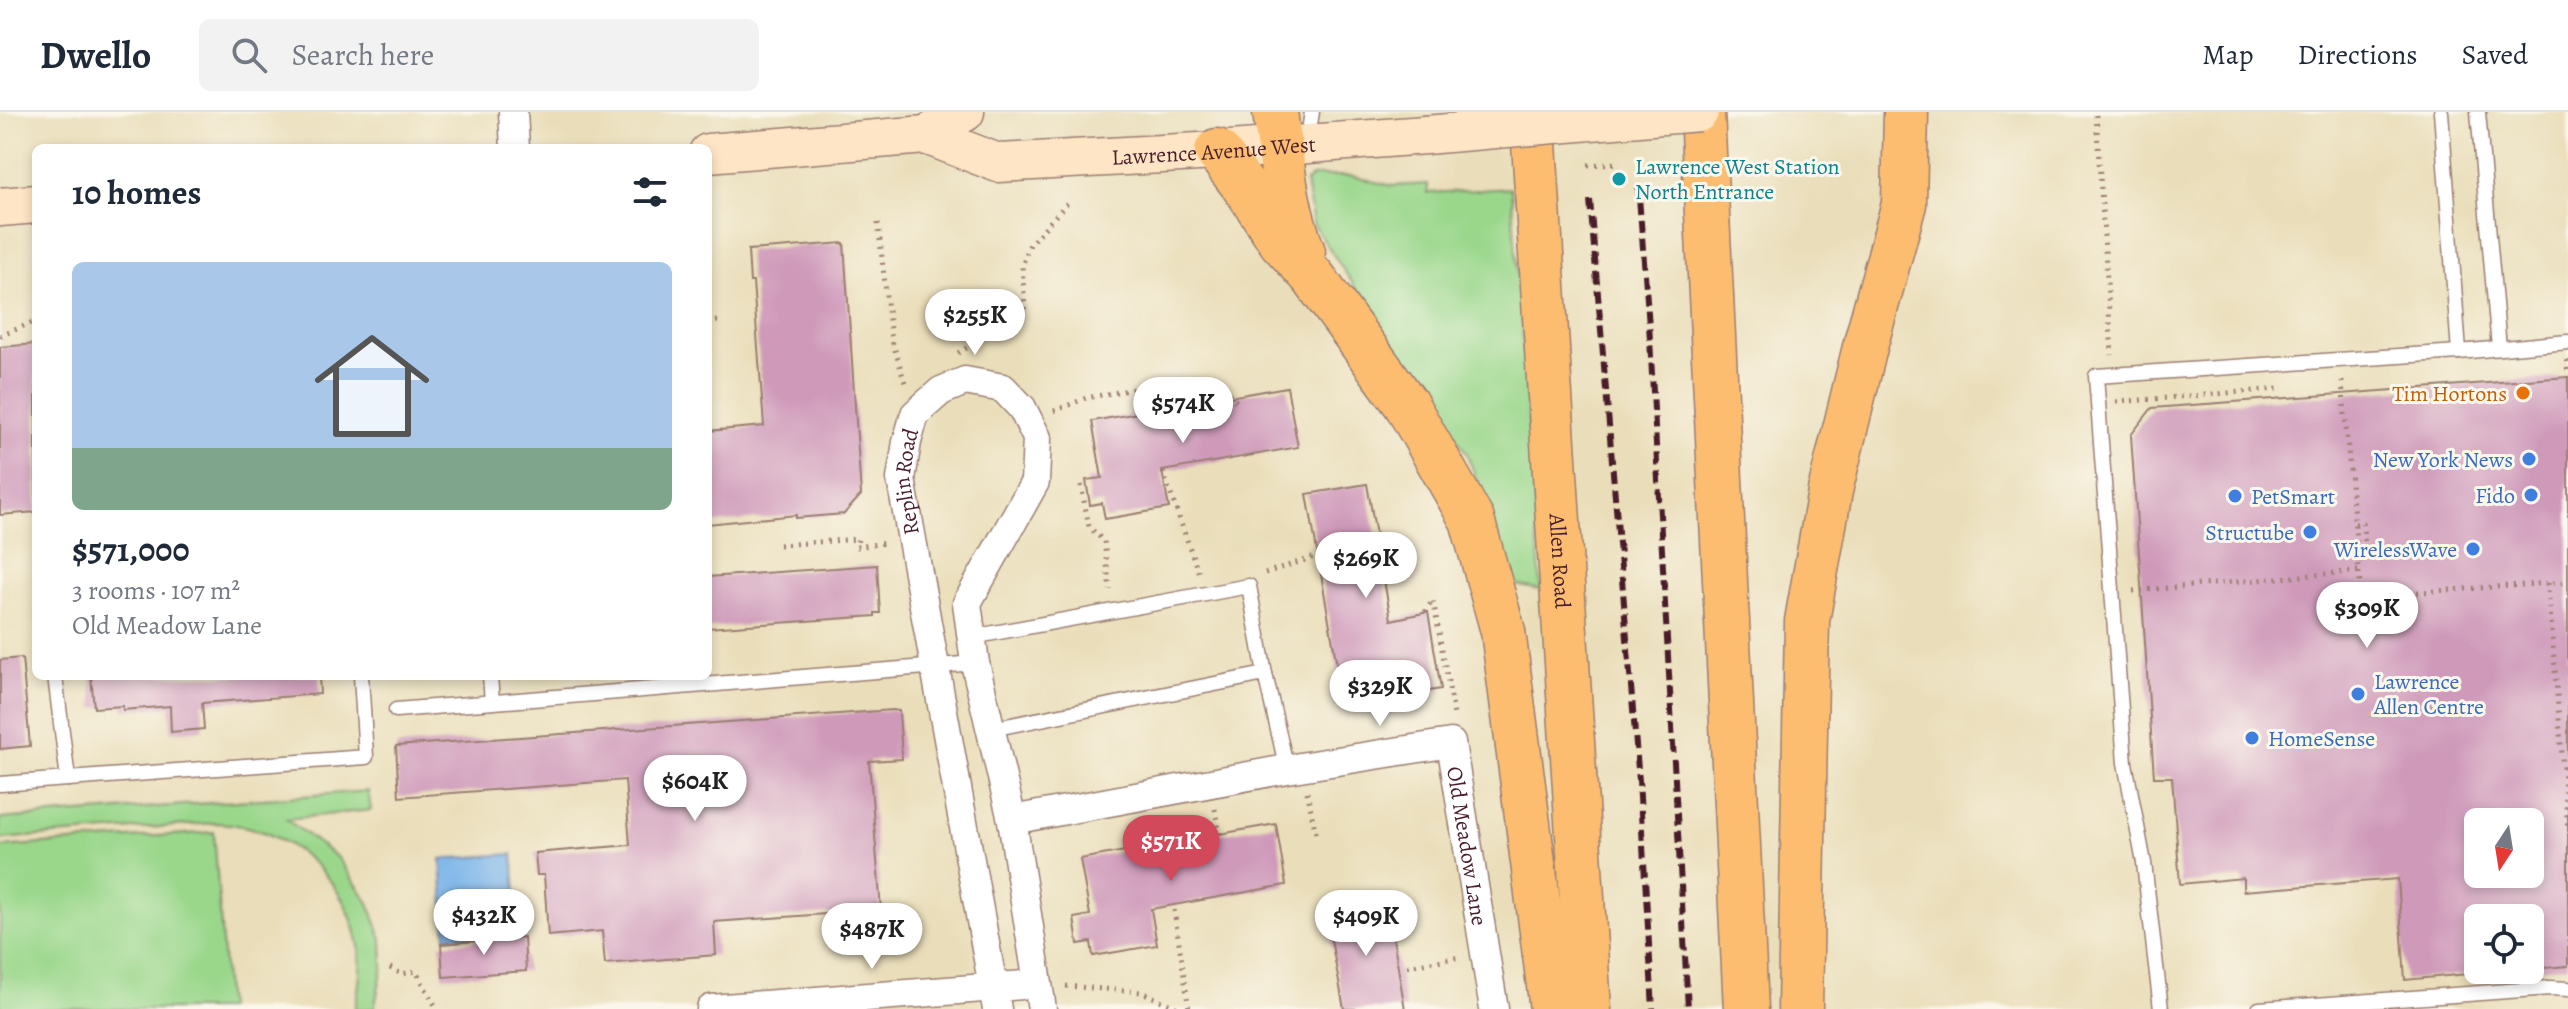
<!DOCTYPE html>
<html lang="en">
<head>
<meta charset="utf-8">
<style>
	body { margin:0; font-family:Alegreya,serif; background:#f2f2f3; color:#1f2937; height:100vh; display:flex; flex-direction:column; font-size:30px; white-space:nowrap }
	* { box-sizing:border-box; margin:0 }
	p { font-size:26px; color:#747a83 }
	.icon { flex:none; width:44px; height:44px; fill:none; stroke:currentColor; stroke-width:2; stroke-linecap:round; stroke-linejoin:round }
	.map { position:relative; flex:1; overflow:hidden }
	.sheet { position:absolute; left:32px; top:32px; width:680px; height:536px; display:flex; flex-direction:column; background:#fff; border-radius:12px; box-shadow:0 4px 12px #0003 }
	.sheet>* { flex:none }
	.needle { width:52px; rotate:192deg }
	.buttons { position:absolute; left:2464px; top:696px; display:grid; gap:16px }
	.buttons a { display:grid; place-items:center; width:80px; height:80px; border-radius:12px; background:#fff; box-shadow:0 4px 12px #0003; font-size:40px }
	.price { position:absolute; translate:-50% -68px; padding:0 18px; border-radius:28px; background:#fff; color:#222; font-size:26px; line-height:52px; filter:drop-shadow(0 2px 4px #0008) }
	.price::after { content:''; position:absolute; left:50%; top:48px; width:24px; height:18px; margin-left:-12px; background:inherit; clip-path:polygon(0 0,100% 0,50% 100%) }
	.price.selected { background:#d1495b; color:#fff }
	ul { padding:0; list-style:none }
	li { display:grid; align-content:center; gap:16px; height:424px; padding:0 40px }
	li span { display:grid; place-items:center; height:248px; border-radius:12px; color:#555 }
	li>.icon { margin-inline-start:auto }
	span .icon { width:144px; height:144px; fill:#fffc; stroke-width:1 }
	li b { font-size:34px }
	h2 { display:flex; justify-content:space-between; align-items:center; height:96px; padding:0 40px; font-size:34px }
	header { display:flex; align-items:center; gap:48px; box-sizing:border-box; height:112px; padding:0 40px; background:#fff; border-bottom:2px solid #e0e1e3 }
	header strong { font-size:38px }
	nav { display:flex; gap:44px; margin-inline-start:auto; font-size:28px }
	.search { width:560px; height:72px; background:#f2f2f3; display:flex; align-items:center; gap:20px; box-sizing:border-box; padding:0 28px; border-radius:12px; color:#747a83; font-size:30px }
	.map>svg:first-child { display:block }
</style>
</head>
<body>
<header>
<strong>Dwello</strong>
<div class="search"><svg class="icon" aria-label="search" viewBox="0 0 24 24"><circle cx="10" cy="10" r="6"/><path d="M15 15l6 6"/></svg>Search here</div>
<nav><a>Map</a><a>Directions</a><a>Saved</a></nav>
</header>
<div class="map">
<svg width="2568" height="897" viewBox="0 0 2568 897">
	<rect width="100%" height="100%" fill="#fbf7ec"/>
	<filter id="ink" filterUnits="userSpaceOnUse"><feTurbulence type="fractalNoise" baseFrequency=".0125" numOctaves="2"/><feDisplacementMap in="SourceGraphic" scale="16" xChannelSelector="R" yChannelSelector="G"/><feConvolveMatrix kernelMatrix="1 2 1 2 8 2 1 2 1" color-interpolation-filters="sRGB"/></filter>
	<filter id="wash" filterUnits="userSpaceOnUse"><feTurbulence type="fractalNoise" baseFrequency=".006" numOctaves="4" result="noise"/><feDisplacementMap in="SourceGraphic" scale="32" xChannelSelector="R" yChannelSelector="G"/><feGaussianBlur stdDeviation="1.8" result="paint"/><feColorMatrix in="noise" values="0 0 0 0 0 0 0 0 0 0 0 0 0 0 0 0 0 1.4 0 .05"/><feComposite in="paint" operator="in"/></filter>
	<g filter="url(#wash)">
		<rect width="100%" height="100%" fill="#eadeba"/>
		<g fill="#9ad78b" stroke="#727b5b" stroke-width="2">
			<polygon points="1314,64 1352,64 1392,74 1428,72 1428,81 1511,76 1541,478 1516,473 1467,342 1313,112 1306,70"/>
			<path d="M 368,679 L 371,698 L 286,707 L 338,746 L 369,791 L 382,828 L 383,855 L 374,897 L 355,897 C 359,875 363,851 358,829 C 343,761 284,713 215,711 L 0,727 L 0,707 Z"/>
			<polygon points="214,720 227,897 0,897 0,735"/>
		</g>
		<polygon fill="#78b3e9" stroke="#61698a" stroke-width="2" points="513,742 519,820 446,825 441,747"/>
		<g id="blocks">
			<g fill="#cf9aba" fill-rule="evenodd">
				<polygon points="844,131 861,383 844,402 796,406 796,403 708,412 708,319 764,314 753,170 750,170 748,138"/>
				<polygon points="36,232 36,400 0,403 0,235"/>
				<path d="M 2568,265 L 2568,854 L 2530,857 L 2530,806 L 2478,806 L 2478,861 L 2405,868 L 2398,767 L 2243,779 L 2243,766 L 2180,772 L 2172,665 L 2154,665 L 2131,323 L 2152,296 ZM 2478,710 L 2530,710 L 2530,762 L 2478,762 Z"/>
				<polygon points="1287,275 1298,335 1162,359 1169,396 1105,407 1102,391 1090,393 1086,368 1102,366 1092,309"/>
				<polygon points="1367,372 1391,508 1428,500 1441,577 1400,584 1397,567 1341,577 1307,382"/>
				<polygon points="877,453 880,501 875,501 875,504 708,516 708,465"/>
				<polygon points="22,546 30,634 0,637 0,548"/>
				<polygon points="91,564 319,564 320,582 202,591 204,617 171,620 170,594 123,598 123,594 94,596"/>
				<polygon points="893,598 899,599 902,647 869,649 881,798 714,810 716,843 605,852 602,819 548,824 544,763 537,763 535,741 630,733 625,668 399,685 396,634"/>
				<polygon points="1276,712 1286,773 1151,797 1157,833 1093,844 1091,830 1078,832 1074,806 1090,803 1080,747"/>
				<polygon points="1387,790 1405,897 1344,897 1326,801"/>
				<polygon points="524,825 526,859 443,865 441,832"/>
			</g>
		</g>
	</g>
	<g filter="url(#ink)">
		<use href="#blocks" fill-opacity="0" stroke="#9a7e72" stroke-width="2"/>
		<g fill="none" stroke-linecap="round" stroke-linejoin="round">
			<defs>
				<g id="lane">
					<polyline points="2441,0 2459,240"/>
					<polyline points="2478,0 2499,236"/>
					<polyline points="1307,31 1312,0"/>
					<polyline points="972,525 1249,474 1265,562 1287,657"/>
					<polyline points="55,564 68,667"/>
					<polyline points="490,564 492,590"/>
					<polyline points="396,598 975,551"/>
					<polyline points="991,617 1265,562"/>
					<polyline points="0,672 366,645 361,564"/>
					<polyline points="2161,897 2144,751 2125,651 2096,264 2459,240 2568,230"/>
					<polyline points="2259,897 2550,876 2568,877"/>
				</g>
				<g id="street">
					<polyline points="513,0 515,36"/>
					<path id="s1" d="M 1012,708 L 1287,657 L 1451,631 L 1494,897"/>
					<polyline points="711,897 1037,872"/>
					<path id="s2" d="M 997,897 L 901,367 L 907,330 L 915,302 L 941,279 L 965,269 L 1003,276 L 1022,296 L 1037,326 L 1035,370 L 967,491 L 975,551 L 1012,708 L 1042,897"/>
				</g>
				<g id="secondary">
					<polyline points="926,23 965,0"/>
					<path id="s3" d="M 708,41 L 926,23 L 998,51 L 1217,39 L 1425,23"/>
					<polyline points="0,95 36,92"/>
				</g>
				<g id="highway">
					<path d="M 1275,0 C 1282,48 1285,95 1303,140"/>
					<path id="s4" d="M 1532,0 L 1589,897"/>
					<polyline points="1702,0 1746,897"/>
					<polyline points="1217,39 1249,81 1281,130 1313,165 1406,292 1472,408 1503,519 1552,897"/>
					<polyline points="1800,897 1807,509 1830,379 1866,231 1904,92 1906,0"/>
				</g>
			</defs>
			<use href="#lane" stroke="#9a7e72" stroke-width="17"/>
			<use href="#street" stroke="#9a7e72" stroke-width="31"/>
			<use href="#secondary" stroke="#9a7e72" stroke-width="41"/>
			<use href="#highway" stroke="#9a7e72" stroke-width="47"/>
			<g stroke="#9a7e72" stroke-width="5" stroke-dasharray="2 6" stroke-linecap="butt">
				<polyline points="2096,3 2112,243"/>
				<polyline points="1588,53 1616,51"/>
				<polyline points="878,111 891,225 906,274"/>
				<polyline points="708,210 718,209"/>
				<polyline points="0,224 36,209"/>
				<polyline points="958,241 1015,207 1025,196 1022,154 1030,132 1068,90"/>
				<polyline points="2567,248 2568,267"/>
				<polyline points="2342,269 2361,484 2568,470"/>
				<polyline points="2116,290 2278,277"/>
				<polyline points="1054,299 1086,286 1186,267 1204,267 1222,275 1237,290"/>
				<polyline points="1163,360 1199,462"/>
				<polyline points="1081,373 1089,415 1104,429 1110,478"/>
				<polyline points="2355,412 2363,411 2366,447 2357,448"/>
				<polyline points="779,433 858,427 856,435 885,431"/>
				<polyline points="1265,461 1318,444"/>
				<polyline points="2548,471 2568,718"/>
				<polyline points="2133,479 2359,459"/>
				<polyline points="1425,500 1433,488 1454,603"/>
				<polyline points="1307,680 1316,722"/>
				<polyline points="1215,697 1220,723"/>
				<polyline points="1130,713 1133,732"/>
				<polyline points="1174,798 1189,897"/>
				<polyline points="1407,854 1460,845"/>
				<polyline points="390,856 402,862 416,859 437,897"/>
				<polyline points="1066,874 1142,880 1180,897"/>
			</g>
			<use href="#lane" stroke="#fff" stroke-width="14"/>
			<use href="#street" stroke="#fff" stroke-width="28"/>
			<use href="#secondary" stroke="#fee5c5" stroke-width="38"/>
			<use href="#highway" stroke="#fcbd6f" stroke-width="44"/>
			<g stroke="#4a1f2b" stroke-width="6" stroke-dasharray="12 6" stroke-linecap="butt">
				<polyline points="1638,72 1650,227 1688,897"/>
				<polyline points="1590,88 1639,669 1653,897"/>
			</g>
			<defs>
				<polyline id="secondary-bridge" points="1425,23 1699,0"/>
			</defs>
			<use href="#secondary-bridge" stroke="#9a7e72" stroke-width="41" stroke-linecap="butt"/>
			<use href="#secondary-bridge" stroke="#fee5c5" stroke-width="38"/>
		</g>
	</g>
	<circle fill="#0f9aa8" stroke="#fbf7ec" stroke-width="3" cx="1619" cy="67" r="8"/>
	<circle fill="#e8710a" stroke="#fbf7ec" stroke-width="3" cx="2523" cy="281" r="8"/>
	<g fill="#3f7fe0" stroke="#fbf7ec" stroke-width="3">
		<circle cx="2529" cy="347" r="8"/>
		<circle cx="2531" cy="383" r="8"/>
		<circle cx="2235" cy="384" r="8"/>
		<circle cx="2310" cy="420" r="8"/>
		<circle cx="2473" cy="437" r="8"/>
		<circle cx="2358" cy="582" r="8"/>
		<circle cx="2252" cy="626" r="8"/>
	</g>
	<g text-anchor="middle" stroke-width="6" stroke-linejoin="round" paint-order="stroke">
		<g font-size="22" fill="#4a1f2b" stroke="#fbf7ec">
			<text dy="8" stroke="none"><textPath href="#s3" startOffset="512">Lawrence Avenue West</textPath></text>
			<text dy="8" stroke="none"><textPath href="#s2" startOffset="536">Replin Road</textPath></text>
			<text dy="8" stroke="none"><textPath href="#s4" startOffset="450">Allen Road</textPath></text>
			<text dy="8" stroke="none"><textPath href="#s1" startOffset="550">Old Meadow Lane</textPath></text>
		</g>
		<g font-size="22" fill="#0d838f" stroke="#fbf7ec" text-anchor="start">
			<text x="1635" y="62">Lawrence West Station<tspan x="1635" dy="25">North Entrance</tspan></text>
		</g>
		<g font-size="22" fill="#c56008" stroke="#fbf7ec" text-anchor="end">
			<text x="2507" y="289">Tim Hortons</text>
		</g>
		<g font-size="22" fill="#366cbe" stroke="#fbf7ec" text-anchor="end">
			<text x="2513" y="355">New York News</text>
			<text x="2515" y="391">Fido</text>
			<text x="2251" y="392" text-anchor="start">PetSmart</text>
			<text x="2294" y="428">Structube</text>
			<text x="2457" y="445">WirelessWave</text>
			<text x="2374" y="577" text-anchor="start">Lawrence<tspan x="2374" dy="25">Allen Centre</tspan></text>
			<text x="2268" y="634" text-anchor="start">HomeSense</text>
		</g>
	</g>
</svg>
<div class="buttons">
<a><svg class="needle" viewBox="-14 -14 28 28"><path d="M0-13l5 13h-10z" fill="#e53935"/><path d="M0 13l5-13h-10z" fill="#747a83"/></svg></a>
<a><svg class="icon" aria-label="locate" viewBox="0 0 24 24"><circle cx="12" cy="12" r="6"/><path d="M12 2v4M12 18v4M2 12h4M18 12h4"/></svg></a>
</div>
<b class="price" style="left:975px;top:245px">$255K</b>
<b class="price" style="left:1183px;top:333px">$574K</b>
<b class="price" style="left:1366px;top:488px">$269K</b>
<b class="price" style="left:2367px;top:538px">$309K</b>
<b class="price" style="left:1380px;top:616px">$329K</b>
<b class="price" style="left:695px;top:711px">$604K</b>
<b class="price selected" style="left:1171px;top:771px">$571K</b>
<b class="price" style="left:484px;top:845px">$432K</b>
<b class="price" style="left:1366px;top:846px">$409K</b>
<b class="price" style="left:872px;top:859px">$487K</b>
<section class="sheet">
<h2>10 homes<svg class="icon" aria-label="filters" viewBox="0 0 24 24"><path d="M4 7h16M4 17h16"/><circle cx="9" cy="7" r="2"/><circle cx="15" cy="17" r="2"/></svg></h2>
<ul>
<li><span style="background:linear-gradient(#a9c7e8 75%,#7fa58c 0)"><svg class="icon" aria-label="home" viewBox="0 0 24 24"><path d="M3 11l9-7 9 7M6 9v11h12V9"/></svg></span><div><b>$571,000</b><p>3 rooms · 107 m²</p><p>Old Meadow Lane</p></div></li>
</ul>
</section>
</div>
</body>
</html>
